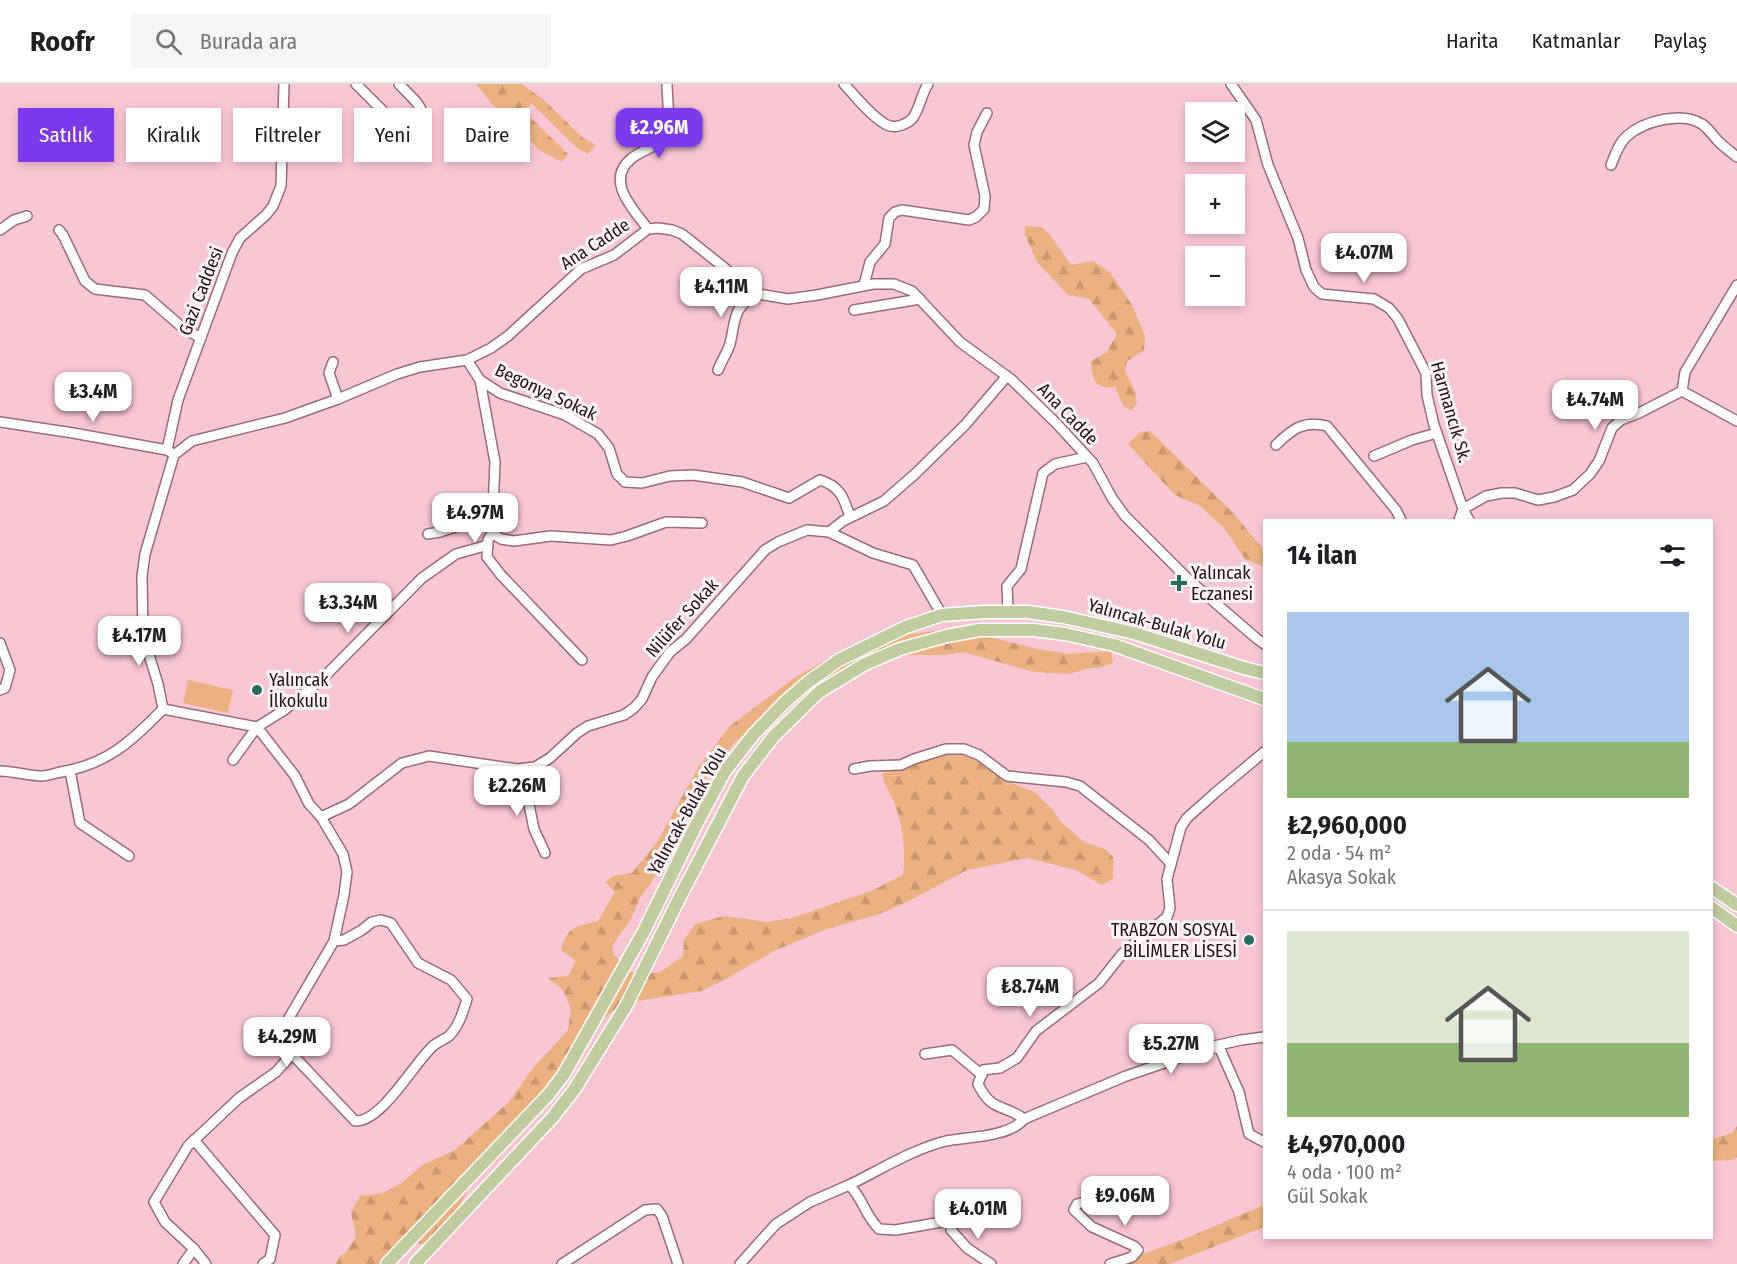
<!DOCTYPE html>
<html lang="tr">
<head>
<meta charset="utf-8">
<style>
	body { margin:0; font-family:"Fira Sans Condensed",sans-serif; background:#f6f6f6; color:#202124; height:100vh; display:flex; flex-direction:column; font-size:22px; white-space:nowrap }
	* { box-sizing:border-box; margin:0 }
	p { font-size:20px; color:#757577 }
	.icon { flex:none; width:33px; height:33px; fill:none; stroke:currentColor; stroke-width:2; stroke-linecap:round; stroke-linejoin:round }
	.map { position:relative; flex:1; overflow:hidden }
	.sheet { position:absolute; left:1263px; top:435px; width:450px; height:720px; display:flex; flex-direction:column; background:#fff; border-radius:0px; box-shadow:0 3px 9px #0003 }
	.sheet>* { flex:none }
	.banner { position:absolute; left:18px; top:24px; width:570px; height:54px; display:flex; gap:12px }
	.tools { position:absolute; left:1185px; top:18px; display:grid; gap:12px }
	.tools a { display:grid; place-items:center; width:60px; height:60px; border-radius:0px; background:#fff; box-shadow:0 3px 9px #0003; font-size:30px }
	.price { position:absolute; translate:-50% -51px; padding:0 14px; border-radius:12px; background:#fff; color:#222; font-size:20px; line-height:39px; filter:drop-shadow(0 2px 3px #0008) }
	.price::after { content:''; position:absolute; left:50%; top:36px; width:18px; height:14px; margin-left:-9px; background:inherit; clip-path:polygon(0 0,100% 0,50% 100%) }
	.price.on { background:#7c3aed; color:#fff }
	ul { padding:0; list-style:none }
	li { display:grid; align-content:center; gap:12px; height:318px; padding:0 24px }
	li+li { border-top:2px solid #e0e0e0 }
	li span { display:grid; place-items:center; height:186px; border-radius:0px; color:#555 }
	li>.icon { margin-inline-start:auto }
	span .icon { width:108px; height:108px; fill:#fffc; stroke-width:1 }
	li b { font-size:26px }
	h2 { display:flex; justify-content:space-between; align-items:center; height:72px; padding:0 24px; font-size:26px }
	.pill { padding:0 21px; border-radius:0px; background:#fff; box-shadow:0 3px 9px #0003; font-size:21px; line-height:54px }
	.pill.on { background:#7c3aed; color:#fff }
	header { display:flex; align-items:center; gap:36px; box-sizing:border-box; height:84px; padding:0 30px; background:#fff; border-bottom:2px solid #e0e0e0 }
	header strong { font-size:28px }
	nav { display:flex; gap:33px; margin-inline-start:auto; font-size:21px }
	.search { width:420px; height:54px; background:#f6f6f6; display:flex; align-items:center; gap:15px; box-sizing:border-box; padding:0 21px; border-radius:0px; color:#757577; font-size:22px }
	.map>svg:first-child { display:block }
</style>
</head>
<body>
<header>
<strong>Roofr</strong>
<div class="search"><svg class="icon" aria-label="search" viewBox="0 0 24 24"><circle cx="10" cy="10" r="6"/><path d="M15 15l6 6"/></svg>Burada ara</div>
<nav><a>Harita</a><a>Katmanlar</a><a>Paylaş</a></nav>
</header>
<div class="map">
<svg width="1737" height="1180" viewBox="0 0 1737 1180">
	<defs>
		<pattern id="forest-firs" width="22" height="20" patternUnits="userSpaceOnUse" patternTransform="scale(1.5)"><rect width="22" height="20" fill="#ecb180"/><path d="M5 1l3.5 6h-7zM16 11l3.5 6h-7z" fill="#ca976e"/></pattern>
	</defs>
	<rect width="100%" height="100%" fill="#f8c7d4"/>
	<g fill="url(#forest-firs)">
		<polygon points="476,0 521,0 543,15 583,54 596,61 588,70 577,64 531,19 526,26 527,30 568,70 562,78 539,66 509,34 492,20"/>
		<path d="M 1025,142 L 1041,143 L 1051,152 L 1071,181 L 1093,177 L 1110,188 L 1132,221 L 1145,252 L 1144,267 L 1127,277 L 1125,287 L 1135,307 L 1137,319 L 1131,327 L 1123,321 L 1115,303 C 1095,306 1092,295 1091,277 L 1107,268 L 1117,250 L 1089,215 L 1068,211 L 1037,178 L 1025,151 Z"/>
		<polygon points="1150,347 1234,430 1264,466 1264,483 1245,475 1224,444 1200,422 1175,411 1128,360 1140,348"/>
		<path d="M 946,546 L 986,552 L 1037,565 L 1069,570 L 1111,567 L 1113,579 L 1099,584 L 1090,584 L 1069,590 L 1034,588 L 963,568 L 946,571 L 904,571 L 851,581 L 801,615 L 768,631 L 735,658 L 702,700 L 662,782 L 640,814 L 631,835 L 612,862 L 614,871 L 631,888 L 659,889 L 683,872 L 684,856 L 695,840 L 724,832 L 767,838 L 792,834 L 871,807 L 903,791 C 906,766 903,739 893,716 C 889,707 884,700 882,690 L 947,669 L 964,669 L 979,677 L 1003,695 L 1036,709 L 1052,725 L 1060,737 L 1084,758 L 1105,765 L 1113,773 L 1113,795 L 1102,801 L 1076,786 L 1028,774 L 967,786 L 913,815 L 880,830 L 824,846 L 774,867 L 728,894 L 701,907 L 625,919 L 604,934 L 555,1003 L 533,1025 L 498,1076 L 472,1097 L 448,1146 L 430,1160 L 404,1159 L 380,1180 L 336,1180 L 340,1172 L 345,1170 L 356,1153 L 351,1128 L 360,1112 L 383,1109 L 403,1098 L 422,1081 L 455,1066 L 509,1018 L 532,985 L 568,946 L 571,925 L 563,906 L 548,894 L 568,892 L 576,877 L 561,866 C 568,842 575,843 598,837 L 615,808 L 605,798 L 614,792 L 632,789 L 657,758 L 699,682 L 731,641 L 797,592 L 848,564 L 885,553 Z"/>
		<polygon points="1737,1042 1737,1073 1732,1076 1712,1077 1712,1055 1732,1049"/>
		<polygon points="1264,1121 1264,1143 1170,1180 1116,1180 1187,1154"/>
	</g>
	<polygon fill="#ecb180" points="188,596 233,606 228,629 183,619"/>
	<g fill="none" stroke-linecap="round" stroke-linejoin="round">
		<defs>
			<g id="minor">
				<path d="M 356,0 L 385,29 L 416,54 C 431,24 418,21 399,0"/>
				<path d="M 844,0 C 853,10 877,39 890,42 C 897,44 907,40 912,35 C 919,27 921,11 928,0"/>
				<polyline points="1231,0 1256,36 1268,81 1298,154 1306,186 1314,203 1322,210 1374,215 1389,224 1398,235 1426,289 1427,311 1434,341 1463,425 1469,436"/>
				<path d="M 1611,81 C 1615,71 1619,59 1627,52 C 1644,37 1682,27 1702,40 C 1709,45 1713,52 1719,58 C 1724,63 1731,68 1737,73"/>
				<path d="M 648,145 C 633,125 604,96 632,74 C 643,65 658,64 666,50 C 671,40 667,12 667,0"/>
				<polyline points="0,146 14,136 27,132"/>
				<polyline points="59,146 63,151 85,197 95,205 145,211 183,244 201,254"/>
				<polyline points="864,201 870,178 885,160 889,134 895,128 902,126 969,136 976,133 984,125 985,112 974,61 977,48 987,29"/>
				<polyline points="854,226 920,215"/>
				<path d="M 467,276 L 480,296 L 500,309 L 565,331 L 598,350 L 609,364 L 617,390 L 625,398 L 642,399 L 670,392 L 693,391 L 742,398 L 789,414 L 820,396 C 840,402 844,414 850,433"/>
				<polyline points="333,278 329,289 338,315"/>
				<path d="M 718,286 C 721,278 727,269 730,260 C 736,235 732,223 758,210"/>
				<polyline points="480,296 495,378 492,449 488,456 487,473 501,491 582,576"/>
				<polyline points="1682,307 1685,288 1737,201"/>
				<polyline points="0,338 73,349 167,366 172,369"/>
				<path d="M 1276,361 C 1292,345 1304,336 1327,342 L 1396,426 L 1401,436"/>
				<polyline points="167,366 178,316 232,169 240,154 266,131 273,122 281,102 284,0"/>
				<polyline points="1374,372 1412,356 1437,349"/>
				<polyline points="1459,436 1463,425 1486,412 1502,409 1515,409 1538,416 1554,413 1573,406 1590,390 1599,377 1612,344 1621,336 1639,329 1682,307 1737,337"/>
				<polyline points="829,448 873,469 913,481 942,531"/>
				<polyline points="492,449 501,455 514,457 551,452 611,456 627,452 666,438 702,439"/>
				<polyline points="428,450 440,448 493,430"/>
				<polyline points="1008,528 1007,502 1021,485 1043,389 1055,380 1087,373"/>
				<polyline points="0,559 10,586 5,604 0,606"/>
				<path d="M 163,625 L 257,643 L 295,692 L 309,720 L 321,733 L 343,770 L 347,788 L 344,811 L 334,857 L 286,939 L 292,970 L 355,1037 C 382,1038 414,979 433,962 C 437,958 444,956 449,952 C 459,942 463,928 467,915 L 451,896 L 418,879 L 391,839 L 381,836 L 372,838 L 362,846 L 344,856 L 334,857"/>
				<polyline points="233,676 257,643 283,627 322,595 422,494 456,470 488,461"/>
				<polyline points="517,685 527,711 534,745 545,769"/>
				<polyline points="854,685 870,682 901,681 914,675 946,665 964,665 979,671 1007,692 1066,698 1080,702 1149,756 1171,780"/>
				<path d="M 0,687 C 13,687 30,692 42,692 C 48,692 55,689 61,688 C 107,680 131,658 163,625 L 158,600 L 143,551 L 142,492 L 145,470 L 174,371 L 192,357 L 285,334 L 338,315 L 397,290 L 420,283 L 467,276 L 491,264 L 508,252 L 581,185 L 614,171 L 648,145 L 658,144 L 672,146 L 682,150 L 726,185 L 737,196 L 758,210 L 788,215 L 817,211 L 873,200 L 894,200 L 912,207 L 960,258 L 1012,296 L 1056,339 L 1093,379 L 1112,414 L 1125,432 L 1190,497 L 1256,554 L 1264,560"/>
				<polyline points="70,687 80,739 129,772"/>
				<polyline points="321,733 349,720 402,679 429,672 517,685 535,683 550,674 577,649 588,642 624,631 634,624 642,615 652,593 670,568 686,555 765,466 778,458 807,446 829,448 843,437 884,417 915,390 965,341 1007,292"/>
				<polyline points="1214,962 1241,956 1264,953"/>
				<polyline points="925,970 952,966 982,991"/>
				<polyline points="1024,1035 1126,992 1211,963 1220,965 1239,1008 1249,1050 1264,1058"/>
				<polyline points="194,1056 275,1151 270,1175 263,1180"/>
				<path d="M 849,1101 C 880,1086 913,1065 946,1057 C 967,1053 1010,1053 1024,1035 C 1003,1019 992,1029 978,1000 L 983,986 L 1000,984 L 1017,974 L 1036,947 L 1099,899 L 1122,870 L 1167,833 L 1170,824 L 1167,795 L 1181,743 L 1187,734 L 1215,709 L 1264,668"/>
				<polyline points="975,1128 964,1134 953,1136 951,1146 967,1164 991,1180"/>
				<polyline points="183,1180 194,1165"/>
				<polyline points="206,1180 194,1165 165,1138 154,1118 188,1062 239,1014 276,988 292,970"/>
				<polyline points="562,1180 645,1126 657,1125 662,1132 678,1180"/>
				<path d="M 740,1180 L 776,1140 L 810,1118 L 849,1101 C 863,1114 864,1130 879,1145 L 896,1146 L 953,1136"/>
				<polyline points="1110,1180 1132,1173 1138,1166 1134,1162 1092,1143 1074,1126 1077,1120 1144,1102"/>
			</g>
			<g id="major">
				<polyline points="1712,804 1737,821"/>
				<polyline points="1712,824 1737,842"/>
				<polyline points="387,1180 549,1010 564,990 644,847 697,739 725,687 754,650 785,618 808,598 839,576 906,543 942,531 984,528 1028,528 1063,533 1134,549 1244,584 1264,589"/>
				<polyline points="415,1180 552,1034 574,1006 626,922 680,813 743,692 774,652 819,608 865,580 900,565 947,552 980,546 1033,546 1065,550 1114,561 1264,615"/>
			</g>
		</defs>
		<use href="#minor" stroke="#986c79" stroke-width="12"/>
		<use href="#major" stroke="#fff" stroke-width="15"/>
		<use href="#minor" stroke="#fff" stroke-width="9"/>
		<use href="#major" stroke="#c1cca0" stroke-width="12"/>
	</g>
	<g fill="#256b60" stroke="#fef4f7" stroke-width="2">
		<path d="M1176 490h6v6h6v6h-6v6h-6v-6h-6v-6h6z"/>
		<circle cx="257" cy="606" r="6"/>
		<circle cx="1249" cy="856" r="6"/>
	</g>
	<g text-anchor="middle" stroke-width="6" stroke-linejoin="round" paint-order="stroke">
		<g font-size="18" fill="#241318" stroke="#fef4f7">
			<text transform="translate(595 160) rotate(-33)" y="6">Ana Cadde</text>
			<text transform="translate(201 207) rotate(-69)" y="6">Gazi Caddesi</text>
			<text transform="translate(546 308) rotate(25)" y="6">Begonya Sokak</text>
			<text transform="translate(1451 328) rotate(74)" y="6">Harmancık Sk.</text>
			<text transform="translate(1068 330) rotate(46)" y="6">Ana Cadde</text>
			<text transform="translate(682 534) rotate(-48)" y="6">Nilüfer Sokak</text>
			<text transform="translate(1157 540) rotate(16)" y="6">Yalıncak-Bulak Yolu</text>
			<text transform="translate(687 727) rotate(-61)" y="6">Yalıncak-Bulak Yolu</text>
		</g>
		<g font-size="18" fill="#241318" stroke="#fef4f7" text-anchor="start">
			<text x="1191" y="495">Yalıncak<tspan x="1191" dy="21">Eczanesi</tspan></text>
			<text x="269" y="602">Yalıncak<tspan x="269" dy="21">İlkokulu</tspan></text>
			<text x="1237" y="852" text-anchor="end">TRABZON SOSYAL<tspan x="1237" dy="21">BİLİMLER LİSESİ</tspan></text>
		</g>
	</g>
</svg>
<div class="tools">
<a><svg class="icon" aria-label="layers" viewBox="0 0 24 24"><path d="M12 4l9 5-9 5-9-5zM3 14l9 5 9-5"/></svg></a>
<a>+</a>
<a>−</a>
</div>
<b class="price on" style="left:659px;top:75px">₺2.96M</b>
<b class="price" style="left:1364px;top:200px">₺4.07M</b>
<b class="price" style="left:721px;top:234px">₺4.11M</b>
<b class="price" style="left:93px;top:339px">₺3.4M</b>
<b class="price" style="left:1595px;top:347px">₺4.74M</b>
<b class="price" style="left:475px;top:460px">₺4.97M</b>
<b class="price" style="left:348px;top:550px">₺3.34M</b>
<b class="price" style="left:139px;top:583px">₺4.17M</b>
<b class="price" style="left:517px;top:733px">₺2.26M</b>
<b class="price" style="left:1030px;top:934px">₺8.74M</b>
<b class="price" style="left:287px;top:984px">₺4.29M</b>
<b class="price" style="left:1171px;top:991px">₺5.27M</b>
<b class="price" style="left:1125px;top:1143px">₺9.06M</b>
<b class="price" style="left:978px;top:1156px">₺4.01M</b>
<div class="banner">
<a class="pill on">Satılık</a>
<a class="pill">Kiralık</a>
<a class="pill">Filtreler</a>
<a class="pill">Yeni</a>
<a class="pill">Daire</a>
</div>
<section class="sheet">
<h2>14 ilan<svg class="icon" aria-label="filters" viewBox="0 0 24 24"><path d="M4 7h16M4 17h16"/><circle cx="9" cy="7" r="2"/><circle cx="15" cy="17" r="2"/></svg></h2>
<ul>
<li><span style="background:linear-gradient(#a9c7e8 70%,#8fb573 0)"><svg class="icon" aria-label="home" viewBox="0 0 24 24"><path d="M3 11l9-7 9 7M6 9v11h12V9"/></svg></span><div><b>₺2,960,000</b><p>2 oda · 54 m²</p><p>Akasya Sokak</p></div></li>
<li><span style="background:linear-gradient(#dfe7d0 60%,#8fb573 0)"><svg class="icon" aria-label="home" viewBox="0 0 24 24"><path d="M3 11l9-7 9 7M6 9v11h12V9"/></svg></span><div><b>₺4,970,000</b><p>4 oda · 100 m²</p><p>Gül Sokak</p></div></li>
</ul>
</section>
</div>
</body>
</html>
